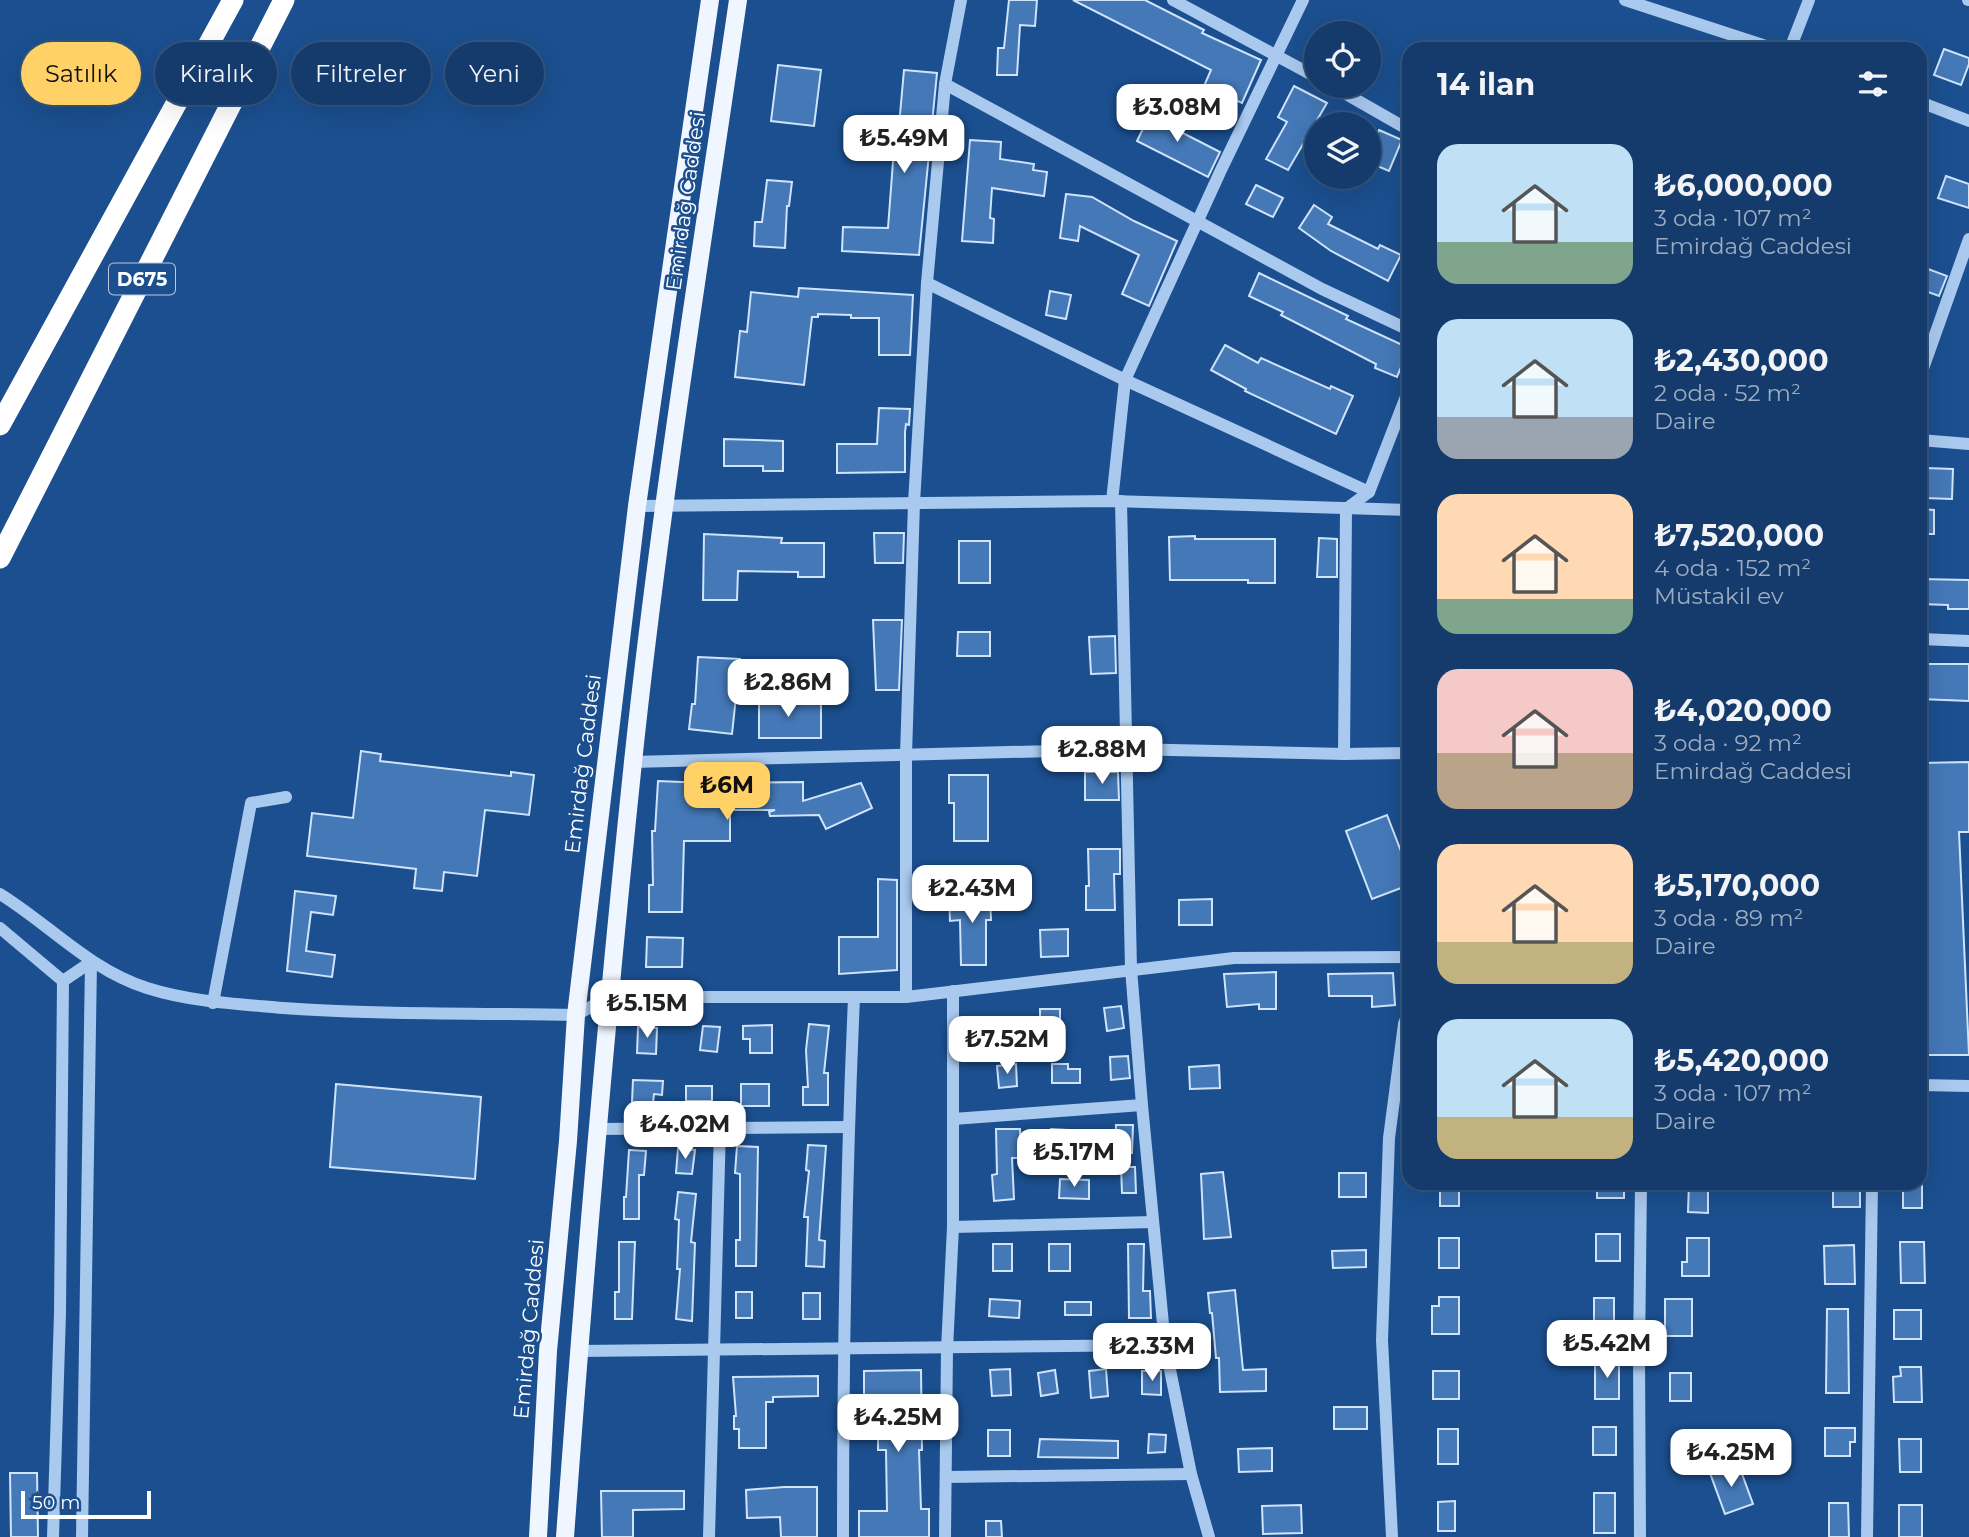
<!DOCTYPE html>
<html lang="tr">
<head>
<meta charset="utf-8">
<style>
	body { margin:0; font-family:Montserrat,sans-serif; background:#214673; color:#f1f3f6; height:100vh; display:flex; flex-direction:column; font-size:26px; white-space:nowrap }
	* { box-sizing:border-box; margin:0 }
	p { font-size:23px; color:#9dadc1 }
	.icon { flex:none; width:38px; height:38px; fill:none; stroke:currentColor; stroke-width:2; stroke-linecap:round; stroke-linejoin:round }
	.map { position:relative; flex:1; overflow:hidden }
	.drawer { position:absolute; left:1402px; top:42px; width:525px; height:1148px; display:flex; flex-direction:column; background:#143b6b; border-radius:21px; box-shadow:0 7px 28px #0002,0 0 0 2px #33557e }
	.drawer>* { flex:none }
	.guide { position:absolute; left:21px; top:42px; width:665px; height:63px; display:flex; gap:14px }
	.controls { position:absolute; left:1304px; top:21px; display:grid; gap:14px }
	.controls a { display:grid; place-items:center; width:77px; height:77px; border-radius:50%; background:#143b6b; box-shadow:0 7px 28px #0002,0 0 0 2px #33557e; font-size:35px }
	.scale { position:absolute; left:21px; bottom:18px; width:130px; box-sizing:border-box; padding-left:7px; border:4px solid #fff; border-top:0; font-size:19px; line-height:24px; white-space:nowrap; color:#fff; -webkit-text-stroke:5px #1b4f8f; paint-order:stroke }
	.price { position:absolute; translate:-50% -60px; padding:0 16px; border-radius:14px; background:#fff; color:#222; font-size:23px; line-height:46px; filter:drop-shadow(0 2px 4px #0008) }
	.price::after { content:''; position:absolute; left:50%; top:42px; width:21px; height:16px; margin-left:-10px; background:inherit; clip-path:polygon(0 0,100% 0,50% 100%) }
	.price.selected { background:#ffd166; color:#111 }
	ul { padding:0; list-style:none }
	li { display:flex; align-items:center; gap:21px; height:175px; padding:0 35px }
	li span { display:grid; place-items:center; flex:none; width:196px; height:140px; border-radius:21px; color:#555 }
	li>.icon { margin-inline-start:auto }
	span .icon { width:84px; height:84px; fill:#fffc; stroke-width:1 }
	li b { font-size:30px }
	h2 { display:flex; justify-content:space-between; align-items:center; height:84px; padding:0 35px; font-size:30px }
	.pill { padding:0 24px; border-radius:32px; background:#143b6b; box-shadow:0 7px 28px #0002,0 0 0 2px #33557e; font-size:24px; line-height:63px }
	.pill.selected { background:#ffd166; color:#111 }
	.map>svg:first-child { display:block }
</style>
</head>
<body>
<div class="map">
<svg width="1969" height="1537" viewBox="0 0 1969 1537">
	<rect width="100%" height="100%" fill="#1b4f8f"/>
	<g fill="#4478b7" stroke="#cfe3fa" stroke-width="2">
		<polygon points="1009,0 1037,0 1035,26 1020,25 1017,75 997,75 998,48 1004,48"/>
		<polygon points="1073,0 1145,0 1204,30 1202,33 1261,60 1242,103 1204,86 1211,70"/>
		<polygon points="1944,49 1969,58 1969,64 1961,85 1934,75"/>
		<polygon points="778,65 821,70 814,126 771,121"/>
		<polygon points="904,70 937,73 919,255 842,251 843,227 888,228 894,148 897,148"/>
		<polygon points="1294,86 1327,103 1288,170 1266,159 1287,122 1278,117"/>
		<polygon points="1153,108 1175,119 1171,127 1220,152 1208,177 1137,141"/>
		<polygon points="1379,130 1402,140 1389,171 1368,162 1368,153"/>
		<polygon points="970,140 1001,142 1000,159 1034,164 1033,170 1047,172 1044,196 992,188 990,218 994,219 993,243 962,241"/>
		<polygon points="1946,176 1969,184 1969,208 1938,198"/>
		<polygon points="767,180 792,182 789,206 787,206 785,248 754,246 755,222 762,222"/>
		<polygon points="1256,185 1283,198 1273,217 1246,204"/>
		<polygon points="1066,194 1092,197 1134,221 1177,241 1149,306 1122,294 1139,255 1080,226 1078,241 1060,238"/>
		<polygon points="1314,205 1332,217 1328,224 1378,249 1380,245 1401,255 1388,281 1331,251 1299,228"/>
		<polygon points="1920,266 1947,276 1939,296 1920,289"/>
		<polygon points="1259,273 1348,316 1346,319 1409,348 1397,377 1375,368 1376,364 1281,315 1283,312 1249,296"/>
		<polygon points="799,288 913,295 910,355 879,355 879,318 851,318 851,315 818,314 818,317 812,317 804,385 735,377 740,331 747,332 751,292 798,297"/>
		<polygon points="1050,291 1071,295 1066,319 1046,315"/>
		<polygon points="1225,345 1258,363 1261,358 1330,389 1331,386 1353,396 1336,434 1245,391 1246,389 1211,370"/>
		<polygon points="879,408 910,409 909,425 906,424 905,432 905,472 837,473 837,444 877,444"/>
		<polygon points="724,439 783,441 783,471 763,471 763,466 724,466"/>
		<polygon points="1926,468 1953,469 1952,499 1925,498"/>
		<polygon points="1920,509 1934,510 1934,534 1920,534"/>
		<polygon points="874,533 904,533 903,563 875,563"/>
		<polygon points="704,534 782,538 781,543 824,543 824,577 798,577 798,572 738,571 737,600 703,600"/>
		<polygon points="1195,536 1195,539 1275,539 1275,583 1248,583 1248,580 1170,580 1169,537"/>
		<polygon points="1319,538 1337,539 1337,577 1317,577"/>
		<rect x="959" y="541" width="31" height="42"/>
		<polygon points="1920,579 1969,580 1969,609 1948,609 1948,605 1920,604"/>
		<polygon points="873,620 902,620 899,690 876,690"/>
		<polygon points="958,632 990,632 990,656 957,656"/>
		<polygon points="1115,636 1116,673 1091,674 1089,637"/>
		<polygon points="698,657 740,659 732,734 689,729 692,704 695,704"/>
		<polygon points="1920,664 1969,664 1969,701 1920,699"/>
		<polygon points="759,696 781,696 781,704 821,704 821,738 759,738"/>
		<polygon points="361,751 381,754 380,761 511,776 511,772 534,775 529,815 485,810 477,876 444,872 442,891 414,888 416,869 307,856 312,813 353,818"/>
		<polygon points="1969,762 1969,832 1959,832 1969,1055 1920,1055 1920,763"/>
		<polygon points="1085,772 1118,772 1119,800 1085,800"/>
		<polygon points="949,775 988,775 988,841 954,841 954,803 949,803"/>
		<polygon points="658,781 706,783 803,782 803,801 861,783 872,808 826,829 819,815 770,816 769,812 775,810 730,810 730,841 684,841 682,912 649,912 649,885 653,885 652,831 655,831"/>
		<polygon points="1387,815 1409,872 1409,885 1372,899 1346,831"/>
		<polygon points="1088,849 1120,849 1120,874 1114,874 1115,910 1086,910 1086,886 1089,886"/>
		<polygon points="878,879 897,880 897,970 839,974 839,937 878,937"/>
		<polygon points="295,891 336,896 333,915 311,912 306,951 335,955 332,977 287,971"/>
		<polygon points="990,893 991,920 986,920 986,965 961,965 960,920 950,921 949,894"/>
		<polygon points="1212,899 1212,925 1179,925 1179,900"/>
		<polygon points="1068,929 1068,956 1041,957 1040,930"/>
		<polygon points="647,937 683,938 682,967 646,967"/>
		<polygon points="1276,972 1276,1009 1259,1009 1259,1004 1227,1007 1224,974"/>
		<polygon points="1393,973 1395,1005 1372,1007 1372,996 1329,996 1328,974"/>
		<polygon points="1121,1006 1124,1028 1107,1031 1104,1008"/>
		<polygon points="1040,1009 1060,1009 1060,1037 996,1046 995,1032 1000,1032 1000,1017 1040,1017"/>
		<polygon points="809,1024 829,1026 824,1073 828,1073 828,1105 803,1105 803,1087 808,1087 806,1050"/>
		<polygon points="772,1025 772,1053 750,1053 750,1039 743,1039 743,1026"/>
		<polygon points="703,1026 720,1027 717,1052 700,1050"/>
		<polygon points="638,1027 657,1028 656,1054 637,1053"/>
		<polygon points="1128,1056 1130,1078 1111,1080 1110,1057"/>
		<polygon points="1016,1064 1017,1086 999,1088 997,1066"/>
		<polygon points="1052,1064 1068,1064 1068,1069 1080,1069 1080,1083 1052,1083"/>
		<polygon points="1219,1065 1220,1088 1190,1089 1189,1067"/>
		<polygon points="633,1080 663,1081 662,1095 654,1094 653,1103 632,1102"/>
		<polygon points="336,1084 481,1097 475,1179 330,1167"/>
		<rect x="741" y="1084" width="28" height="22"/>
		<rect x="686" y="1086" width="26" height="15"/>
		<polygon points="1116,1125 1133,1125 1132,1153 1115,1152"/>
		<polygon points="996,1129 1020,1129 1021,1158 1012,1158 1014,1199 994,1201 992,1175 997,1174"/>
		<polygon points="1051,1129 1068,1130 1065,1156 1048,1155"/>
		<polygon points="808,1145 826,1146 819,1240 825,1241 824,1267 806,1266 808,1217 804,1217 809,1171 806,1170"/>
		<polygon points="737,1146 758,1147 756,1266 736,1266 736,1240 740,1240 740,1174 735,1173"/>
		<polygon points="678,1148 695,1150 692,1174 676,1173"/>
		<polygon points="629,1150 646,1151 644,1175 639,1175 639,1219 624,1219 624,1197 626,1197"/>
		<polygon points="1121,1167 1135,1167 1136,1193 1122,1193"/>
		<polygon points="1223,1172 1231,1237 1204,1239 1201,1174"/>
		<rect x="1339" y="1173" width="27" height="24"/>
		<polygon points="1060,1179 1089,1180 1089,1199 1059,1198"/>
		<rect x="1440" y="1183" width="19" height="23"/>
		<rect x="1597" y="1183" width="27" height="15"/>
		<polygon points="1689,1183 1708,1183 1708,1213 1688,1212"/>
		<rect x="1833" y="1183" width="27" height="24"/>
		<rect x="1903" y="1183" width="19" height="25"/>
		<polygon points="678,1192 696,1194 691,1242 695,1243 692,1321 676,1319 680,1269 677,1269 679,1220 675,1219"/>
		<rect x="1596" y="1234" width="24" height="27"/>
		<rect x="1439" y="1238" width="20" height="30"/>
		<polygon points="1687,1238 1709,1238 1709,1276 1682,1276 1682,1262 1687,1262"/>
		<polygon points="619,1242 635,1242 632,1319 615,1319 615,1292 619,1292"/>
		<polygon points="1900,1242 1924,1242 1925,1283 1901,1283"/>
		<rect x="993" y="1244" width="19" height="27"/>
		<rect x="1049" y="1244" width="21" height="27"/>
		<polygon points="1128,1244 1144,1244 1143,1291 1150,1291 1151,1318 1129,1318"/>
		<polygon points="1854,1245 1855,1284 1825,1284 1824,1246"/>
		<polygon points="1366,1250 1366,1267 1333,1268 1332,1251"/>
		<polygon points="1235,1290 1243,1370 1266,1369 1266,1391 1220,1392 1219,1358 1216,1358 1212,1313 1210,1313 1208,1293"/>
		<rect x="736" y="1292" width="16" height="26"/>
		<rect x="803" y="1293" width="17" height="26"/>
		<polygon points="1439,1297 1459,1297 1459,1334 1432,1334 1432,1306 1439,1306"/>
		<rect x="1594" y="1298" width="20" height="27"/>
		<polygon points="990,1299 1020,1301 1019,1318 989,1316"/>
		<rect x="1665" y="1299" width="27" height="37"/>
		<rect x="1065" y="1302" width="26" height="13"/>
		<polygon points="1827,1309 1848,1309 1849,1393 1826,1393"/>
		<rect x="1894" y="1310" width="27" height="29"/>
		<rect x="1595" y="1362" width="24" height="37"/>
		<polygon points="1900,1367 1921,1367 1922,1402 1894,1402 1893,1377 1901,1376"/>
		<polygon points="1010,1369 1011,1395 992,1396 990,1370"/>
		<polygon points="1106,1369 1108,1396 1091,1398 1089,1371"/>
		<polygon points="921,1370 922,1450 919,1450 921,1509 929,1509 929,1537 859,1537 859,1511 887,1511 886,1450 878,1450 878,1407 864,1407 864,1371"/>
		<polygon points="1055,1370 1058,1393 1041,1396 1038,1373"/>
		<polygon points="1142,1371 1161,1371 1161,1395 1142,1394"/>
		<rect x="1433" y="1371" width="26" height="28"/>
		<rect x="1670" y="1373" width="21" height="28"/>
		<polygon points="818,1376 818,1396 773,1397 773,1402 766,1402 766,1448 739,1448 739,1429 734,1429 734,1416 736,1416 733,1377"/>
		<rect x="1334" y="1407" width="33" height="22"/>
		<rect x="1593" y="1427" width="23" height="28"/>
		<polygon points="1825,1428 1855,1428 1855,1442 1850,1442 1850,1456 1825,1456"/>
		<rect x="1438" y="1429" width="20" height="35"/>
		<rect x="988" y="1430" width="22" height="26"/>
		<polygon points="1149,1434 1166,1435 1165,1452 1148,1453"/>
		<polygon points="1040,1439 1118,1441 1118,1458 1038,1457"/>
		<polygon points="1899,1439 1921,1439 1921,1472 1900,1472"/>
		<polygon points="1272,1448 1272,1471 1239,1472 1238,1449"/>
		<polygon points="1738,1463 1753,1504 1725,1514 1710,1473"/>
		<polygon points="10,1473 37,1473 38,1537 11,1537"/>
		<polygon points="784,1487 817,1487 817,1537 781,1537 780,1517 747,1518 746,1490"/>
		<polygon points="601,1491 684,1491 684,1509 633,1510 633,1537 602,1537"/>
		<rect x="1594" y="1493" width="21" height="40"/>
		<polygon points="1455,1501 1455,1531 1438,1531 1438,1502"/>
		<polygon points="1829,1503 1848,1503 1849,1537 1829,1537"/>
		<polygon points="1301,1505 1302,1533 1263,1534 1262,1506"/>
		<rect x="1899" y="1505" width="23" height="32"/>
		<polygon points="986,1521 1001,1521 1002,1537 986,1537"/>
	</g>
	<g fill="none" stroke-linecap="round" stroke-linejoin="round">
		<g stroke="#a9c9ee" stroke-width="12">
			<polyline points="1173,0 1316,77"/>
			<polyline points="1625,0 1775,49"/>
			<polyline points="1968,0 1969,0"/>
			<polyline points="1790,49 1809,0"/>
			<polyline points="945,84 1322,289 1409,330"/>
			<polyline points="1332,86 1409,130"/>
			<polyline points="1920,102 1969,121"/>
			<polyline points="927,283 1125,380 1369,492 1346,509 1344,754"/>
			<polyline points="1920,377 1969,239"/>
			<polyline points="1920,440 1969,444"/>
			<polyline points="1369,492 1409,389"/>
			<polyline points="1112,501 1125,380 1221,170 1303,0"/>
			<polyline points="1121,501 1131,969 1142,1105 1165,1345 1191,1474 1209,1537"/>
			<polyline points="637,506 1112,501 1409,510"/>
			<polyline points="1920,639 1969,641"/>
			<polyline points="633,762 1127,749 1344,754 1409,753"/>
			<path d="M 0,894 C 50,925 90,970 147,988 C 191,1002 238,1004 283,1008 C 381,1015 478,1013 576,1015 L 609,997 L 906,997 L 1234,958 L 1409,957"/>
			<polyline points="0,928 63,981"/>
			<polyline points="63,981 91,962"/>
			<polyline points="906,997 906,755 914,503 927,283 945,84 961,0"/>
			<polyline points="213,1003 251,803 286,797"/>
			<polyline points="1920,1085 1969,1086"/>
			<polyline points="953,1119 1142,1105"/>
			<polyline points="597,1129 848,1127"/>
			<polyline points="953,1227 1153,1222"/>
			<polyline points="579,1351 1165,1345"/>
			<polyline points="946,1477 1191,1474"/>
			<polyline points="53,1537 60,1313 63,981"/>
			<polyline points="82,1537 91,962"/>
			<polyline points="709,1537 720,1127"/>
			<path d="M 843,1537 C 843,1357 846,1178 854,998"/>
			<polyline points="945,1537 947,1349 953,1227 953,991"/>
			<polyline points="1392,1537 1382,1340 1389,1138 1404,1024 1409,1011"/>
			<polyline points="1640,1537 1639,1356 1641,1183"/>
			<polyline points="1867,1537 1872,1183"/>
		</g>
		<g stroke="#f0f6ff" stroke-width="18">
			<polyline points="538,1537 548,1351 568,1141 576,1015 637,506 710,0"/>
			<path d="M 565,1537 C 584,1278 606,1020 633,762 C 660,507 701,254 738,0"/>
		</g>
		<g stroke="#fff" stroke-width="21">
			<polyline points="0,425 233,0"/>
			<polyline points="0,558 284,0"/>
		</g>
	</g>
	<g text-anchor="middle" stroke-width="5" stroke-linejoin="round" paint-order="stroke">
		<rect fill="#1b4f8f" stroke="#bbcadd" stroke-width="2" x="109" y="263.5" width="66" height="31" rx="5"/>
		<g font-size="19" font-weight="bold" fill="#fff">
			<text x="142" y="286">D675</text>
		</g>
		<g font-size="21" fill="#fff" stroke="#1b4f8f">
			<text transform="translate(686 201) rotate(-82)" y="7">Emirdağ Caddesi</text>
			<text transform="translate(583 764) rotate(-83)" y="7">Emirdağ Caddesi</text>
			<text transform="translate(529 1329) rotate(-85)" y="7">Emirdağ Caddesi</text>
		</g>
	</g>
</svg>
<div class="controls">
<a><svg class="icon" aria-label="locate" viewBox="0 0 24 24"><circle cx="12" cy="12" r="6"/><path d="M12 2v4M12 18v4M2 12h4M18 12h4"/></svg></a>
<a><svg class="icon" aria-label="layers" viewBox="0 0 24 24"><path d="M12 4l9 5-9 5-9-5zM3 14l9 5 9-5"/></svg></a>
</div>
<div class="scale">50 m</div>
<b class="price" style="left:1177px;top:144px">₺3.08M</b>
<b class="price" style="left:904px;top:175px">₺5.49M</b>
<b class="price" style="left:788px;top:719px">₺2.86M</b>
<b class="price" style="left:1102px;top:786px">₺2.88M</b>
<b class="price selected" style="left:727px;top:822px">₺6M</b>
<b class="price" style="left:972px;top:925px">₺2.43M</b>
<b class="price" style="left:647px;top:1040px">₺5.15M</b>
<b class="price" style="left:1007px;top:1076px">₺7.52M</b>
<b class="price" style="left:685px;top:1161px">₺4.02M</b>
<b class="price" style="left:1074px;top:1189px">₺5.17M</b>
<b class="price" style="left:1607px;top:1380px">₺5.42M</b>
<b class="price" style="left:1152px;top:1383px">₺2.33M</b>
<b class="price" style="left:898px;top:1454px">₺4.25M</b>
<b class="price" style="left:1731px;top:1489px">₺4.25M</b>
<div class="guide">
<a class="pill selected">Satılık</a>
<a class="pill">Kiralık</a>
<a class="pill">Filtreler</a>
<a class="pill">Yeni</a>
</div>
<section class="drawer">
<h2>14 ilan<svg class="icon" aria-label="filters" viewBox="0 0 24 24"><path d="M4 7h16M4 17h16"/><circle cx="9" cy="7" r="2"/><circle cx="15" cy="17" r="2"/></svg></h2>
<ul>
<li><span style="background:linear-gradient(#bfe0f5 70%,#7fa58c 0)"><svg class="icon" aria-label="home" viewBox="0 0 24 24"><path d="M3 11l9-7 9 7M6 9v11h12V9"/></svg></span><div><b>₺6,000,000</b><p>3 oda · 107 m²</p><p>Emirdağ Caddesi</p></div></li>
<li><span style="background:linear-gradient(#bfe0f5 70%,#9aa5b1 0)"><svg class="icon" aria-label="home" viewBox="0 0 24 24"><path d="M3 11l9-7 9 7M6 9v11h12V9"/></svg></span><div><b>₺2,430,000</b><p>2 oda · 52 m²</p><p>Daire</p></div></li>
<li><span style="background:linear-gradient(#ffd9b3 75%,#7fa58c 0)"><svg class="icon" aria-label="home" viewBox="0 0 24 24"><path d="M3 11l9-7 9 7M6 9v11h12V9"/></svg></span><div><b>₺7,520,000</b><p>4 oda · 152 m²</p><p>Müstakil ev</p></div></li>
<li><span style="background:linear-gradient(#f6c9c9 60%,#b9a48a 0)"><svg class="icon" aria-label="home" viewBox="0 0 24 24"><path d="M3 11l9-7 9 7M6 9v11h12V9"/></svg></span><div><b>₺4,020,000</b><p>3 oda · 92 m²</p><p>Emirdağ Caddesi</p></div></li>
<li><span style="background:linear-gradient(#ffd9b3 70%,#c2b280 0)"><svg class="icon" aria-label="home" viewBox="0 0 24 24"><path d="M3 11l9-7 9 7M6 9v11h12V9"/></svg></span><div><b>₺5,170,000</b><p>3 oda · 89 m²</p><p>Daire</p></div></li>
<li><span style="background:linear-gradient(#bfe0f5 70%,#c2b280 0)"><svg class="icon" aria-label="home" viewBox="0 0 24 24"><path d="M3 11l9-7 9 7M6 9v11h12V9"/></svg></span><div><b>₺5,420,000</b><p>3 oda · 107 m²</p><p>Daire</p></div></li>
</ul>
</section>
</div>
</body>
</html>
